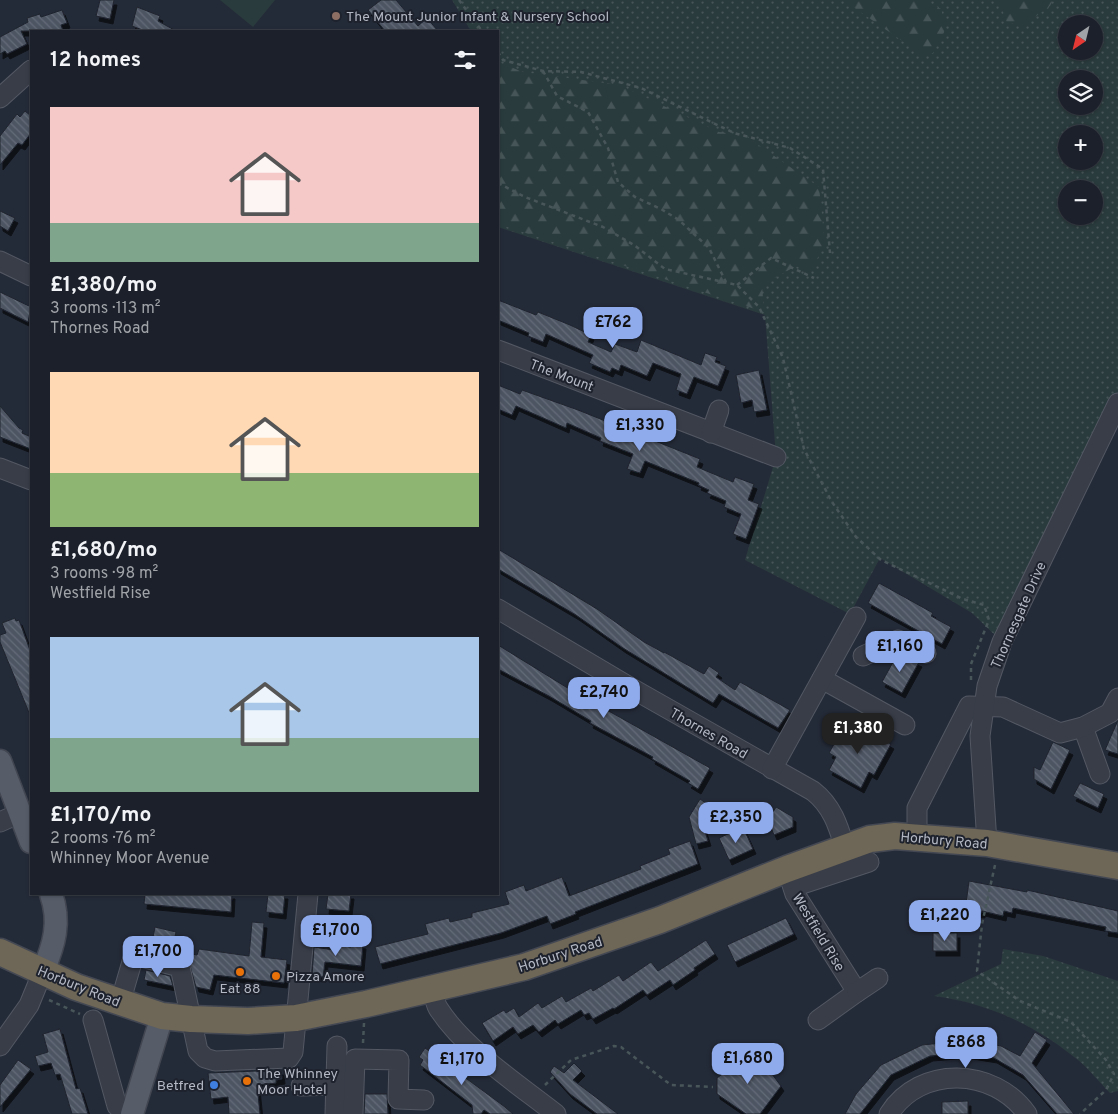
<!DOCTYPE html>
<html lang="en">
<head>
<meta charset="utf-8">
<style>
	body { margin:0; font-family:Overpass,sans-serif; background:#282d36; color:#f1f3f6; height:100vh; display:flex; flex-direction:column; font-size:19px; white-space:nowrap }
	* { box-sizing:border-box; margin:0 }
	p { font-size:16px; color:#a0a3a8 }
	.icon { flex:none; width:28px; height:28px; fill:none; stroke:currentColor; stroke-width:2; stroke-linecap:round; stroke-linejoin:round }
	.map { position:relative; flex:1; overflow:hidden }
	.side { position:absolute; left:30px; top:30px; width:469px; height:865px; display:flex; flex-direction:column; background:#1b202a; border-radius:0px; box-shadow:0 1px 4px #0004,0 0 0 1px #393e47 }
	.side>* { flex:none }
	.needle { width:32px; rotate:215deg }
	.buttons { position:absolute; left:1058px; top:15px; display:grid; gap:10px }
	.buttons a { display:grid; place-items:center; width:45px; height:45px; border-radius:50%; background:#1b202a; box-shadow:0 1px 4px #0004,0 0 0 1px #393e47; font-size:25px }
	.price { position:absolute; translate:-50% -42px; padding:0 11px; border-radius:10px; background:#90abec; color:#111; font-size:16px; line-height:32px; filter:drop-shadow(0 1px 2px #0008) }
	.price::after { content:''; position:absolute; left:50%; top:30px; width:15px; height:11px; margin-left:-8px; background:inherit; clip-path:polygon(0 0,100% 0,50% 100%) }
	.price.on { background:#222; color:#fff }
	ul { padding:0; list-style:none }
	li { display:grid; align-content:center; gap:10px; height:265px; padding:0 20px }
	li span { display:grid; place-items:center; height:155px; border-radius:0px; color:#555 }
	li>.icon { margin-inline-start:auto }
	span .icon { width:90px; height:90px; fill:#fffc; stroke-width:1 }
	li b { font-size:21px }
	h2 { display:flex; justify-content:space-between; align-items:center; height:60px; padding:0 20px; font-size:21px }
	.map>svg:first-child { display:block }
</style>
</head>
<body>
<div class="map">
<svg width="1118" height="1114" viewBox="0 0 1118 1114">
	<defs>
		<pattern id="grass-dots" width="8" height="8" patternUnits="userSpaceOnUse" patternTransform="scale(1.25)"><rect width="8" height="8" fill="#2a3b3d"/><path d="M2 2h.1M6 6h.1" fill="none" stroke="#465557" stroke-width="1.8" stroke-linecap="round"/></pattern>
		<pattern id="forest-firs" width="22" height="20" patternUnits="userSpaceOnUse" patternTransform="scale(1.25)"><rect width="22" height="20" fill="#2a3b3d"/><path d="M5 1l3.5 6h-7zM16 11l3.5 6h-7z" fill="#465557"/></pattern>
		<pattern id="building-back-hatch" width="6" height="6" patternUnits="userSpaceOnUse" patternTransform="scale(1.25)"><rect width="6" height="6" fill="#4d5563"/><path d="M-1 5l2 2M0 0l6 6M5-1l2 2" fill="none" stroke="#646b78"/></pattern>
		<filter id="shadow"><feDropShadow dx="3" dy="5" stdDeviation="0" flood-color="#0009"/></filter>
	</defs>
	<rect width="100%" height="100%" fill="#242b38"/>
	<g fill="url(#grass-dots)" fill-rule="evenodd">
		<path d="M 452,0 L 1118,0 L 1118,403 L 1002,642 L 972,613 L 880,558 L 850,614 L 745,560 L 776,457 L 765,315 L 498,227 L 498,31 L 471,31 ZM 1066,24 L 1094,24 L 1094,51 L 1066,51 ZM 1066,79 L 1094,79 L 1094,106 L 1066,106 ZM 1066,134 L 1094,134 L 1094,161 L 1066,161 ZM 1066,189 L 1094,189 L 1094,216 L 1066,216 Z"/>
		<path d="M 1003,949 L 1043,956 L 1118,981 L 1118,1091 L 1110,1093 C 1099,1082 1090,1070 1078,1060 C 1035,1025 988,1003 934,996 L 1001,964 Z"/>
	</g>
	<g fill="url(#forest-firs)">
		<polygon points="843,0 925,0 941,9 946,28 933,53 924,56"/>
		<polygon points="999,0 1053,0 1050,6 1024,25 1007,23"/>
		<polygon points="498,62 523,72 619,85 719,132 744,135 819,187 825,245 809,273 796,266 762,285 764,312 498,224"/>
	</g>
	<polygon fill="#2a3b3d" points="220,0 275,0 253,27"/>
	<g fill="url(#building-back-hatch)" stroke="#1f242f" filter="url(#shadow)">
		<polygon points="100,0 114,0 110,19 96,16"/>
		<polygon points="381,0 396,0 418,26 427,18 438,31 385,31 368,10"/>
		<polygon points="137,7 160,16 158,21 176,31 145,31 132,26"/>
		<polygon points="62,10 67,23 61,25 63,31 21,31 27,44 7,54 5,51 0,54 0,37 28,22 27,18 40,14 41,17"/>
		<polygon points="25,111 31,116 31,133 22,145 18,143 0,165 0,136 17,114 20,117"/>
		<polygon points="0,211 15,218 8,231 0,226"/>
		<polygon points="0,292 31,307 28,322 0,308"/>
		<polygon points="498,300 536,315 538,312 570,325 591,335 588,342 611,352 615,344 637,352 641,340 701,365 705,353 717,357 715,362 726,366 718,386 694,377 687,394 676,390 681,374 653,363 647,376 621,365 619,371 612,368 610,372 589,363 593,355 546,334 543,342 528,336 529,333 498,320"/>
		<polygon points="759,370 767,410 754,412 752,400 741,403 736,375"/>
		<polygon points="498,385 520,394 522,390 578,410 700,459 697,467 733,482 735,477 754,484 748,500 759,504 746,539 733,534 741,514 724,507 726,501 707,493 709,490 698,485 699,483 645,461 640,473 627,469 633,454 600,441 601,438 567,423 566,428 516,406 512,415 498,409"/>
		<polygon points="0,406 19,428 23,430 22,433 31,437 31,449 0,437"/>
		<polygon points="498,549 597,609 644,642 664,653 664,652 704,674 709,666 719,673 716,677 735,690 740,682 790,710 778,728 719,694 713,703 623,648 576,615 498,569"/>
		<polygon points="879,583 933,613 931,616 951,627 942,644 868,603"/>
		<polygon points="15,618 16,621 19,620 31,653 30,715 0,642 0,635 6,633 2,623"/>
		<polygon points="498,645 566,687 710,768 698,789 688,783 690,781 652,759 653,757 590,723 591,721 549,696 498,669"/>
		<polygon points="898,653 919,662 902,693 882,682"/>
		<polygon points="1118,720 1118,754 1105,750"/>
		<polygon points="855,724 891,744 874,775 869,772 861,788 829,770 836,757 829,753 843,728 851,732"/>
		<polygon points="1053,742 1070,750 1051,789 1034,779 1034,767 1040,770"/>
		<polygon points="1080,783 1104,794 1098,808 1073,796"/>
		<polygon points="700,799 711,807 702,822 708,841 696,844 689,817"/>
		<polygon points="776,807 793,817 793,827 774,835 768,820"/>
		<polygon points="743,827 753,849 729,860 719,838"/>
		<polygon points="690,841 698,864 575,912 576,914 550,924 547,916 501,933 380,964 375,947 428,934 425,924 449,918 450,922 472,917 472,913 509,904 505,892 524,885 526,891 562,877 569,896 641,869 640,866 670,854 668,849"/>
		<polygon points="969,881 1027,892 1027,890 1118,911 1118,933 1105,931 1106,927 1013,908 1012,913 1004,911 1003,916 982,911 982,913 965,911"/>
		<polygon points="145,894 232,894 231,912 144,904"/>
		<polygon points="268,894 285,894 283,914 266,912"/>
		<polygon points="328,894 351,894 349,911 326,909"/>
		<polygon points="786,918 794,934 735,962 727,945"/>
		<polygon points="252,922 264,923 261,957 287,960 284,983 214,975 210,990 196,987 188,959 151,948 155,927 176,932 172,950 197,955 199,949 249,956"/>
		<rect x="933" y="933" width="24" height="18"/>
		<polygon points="706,940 715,954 694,968 695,970 673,985 670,980 647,995 643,990 614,1009 613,1008 593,1019 589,1013 584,1015 581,1010 558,1024 555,1020 539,1032 533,1025 518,1034 513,1027 493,1041 482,1023 504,1010 506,1013 514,1008 519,1017 538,1003 542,1008 562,996 566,1002 591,988 593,991 619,975 623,981 651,962 658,971"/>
		<polygon points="351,943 363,944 361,966 325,962 323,977 312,976 314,947 334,950 335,945 351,947"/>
		<polygon points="146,970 170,976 173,986 144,980"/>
		<polygon points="60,1029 76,1089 80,1088 88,1114 72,1114 60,1074 55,1075 51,1063 38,1066 35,1056 48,1052 43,1034"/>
		<polygon points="1035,1032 1047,1040 1032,1063 1074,1114 1057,1114 1023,1075 994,1058 964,1053 930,1056 891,1075 860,1114 845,1114 856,1094 881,1065 922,1045 971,1040 1001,1046 1020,1056"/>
		<polygon points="425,1048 505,1107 513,1114 490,1114 484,1110 481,1114 473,1114 472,1105 420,1065 423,1060 419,1057"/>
		<polygon points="754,1050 781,1086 760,1114 746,1114 717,1094 717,1078"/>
		<polygon points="18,1060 31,1069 0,1107 0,1085"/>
		<polygon points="574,1063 582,1071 573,1080 618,1114 597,1114 570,1094 550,1072 554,1066 564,1073"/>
		<polygon points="281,1070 282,1079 276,1080 276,1083 257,1085 260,1114 229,1114 228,1097 211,1099 208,1073"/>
		<polygon points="365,1094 387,1094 388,1114 364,1114"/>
		<polygon points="968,1101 968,1114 942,1114 942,1102"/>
	</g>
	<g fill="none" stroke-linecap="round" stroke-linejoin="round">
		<defs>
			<g id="minor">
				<polyline points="0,98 31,70"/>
				<polyline points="0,261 31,276"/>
				<polyline points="498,350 776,457"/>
				<polyline points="711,433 719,410"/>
				<polyline points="0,468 31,480"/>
				<path d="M 498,609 L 633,689 L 813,791 C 832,806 838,825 845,848"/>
				<polyline points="863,656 898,640 926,653"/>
				<polyline points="822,679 905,725"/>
				<polyline points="1083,727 1100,774"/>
				<polyline points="772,769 856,617"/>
				<polyline points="0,822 20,813"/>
				<polyline points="917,837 917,808 969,706 1003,707 1060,733 1083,727 1110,713 1118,698"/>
				<polyline points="987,843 980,736 987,686 1002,642 1118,403"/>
				<polyline points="787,869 795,894 857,992 818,1020"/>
				<polyline points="793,887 869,862"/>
				<path d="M 433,989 C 434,995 435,1003 438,1008 C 463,1048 519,1085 556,1114"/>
				<polyline points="857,992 878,978"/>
				<polyline points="120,1003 134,955 180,967 198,1051 205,1058 215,1061 289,1058 293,1052 308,894"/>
				<polyline points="93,1020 117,1106 127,1114"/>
				<polyline points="0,1046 29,1005 43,971"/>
				<polyline points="301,1086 336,1085"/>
				<polyline points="335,1114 337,1046"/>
				<polyline points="353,1114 355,1059 399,1060 398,1099 424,1100"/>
				<path d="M 889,1114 C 920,1065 994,1067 1027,1114"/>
			</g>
			<g id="major">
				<polyline points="0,761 31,842"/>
				<path d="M 43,971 C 54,945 61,922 51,894"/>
				<polyline points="132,1114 162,1016"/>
			</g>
			<polyline id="highway" points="0,952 76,987 162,1016 191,1019 248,1021 296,1018 366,1004 524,967 660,920 787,869 870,839 895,836 987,843 1118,866"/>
		</defs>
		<use href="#minor" stroke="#535863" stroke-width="21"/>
		<use href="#major" stroke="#414651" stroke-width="25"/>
		<use href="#highway" stroke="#434853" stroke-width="29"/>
		<g stroke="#48565a" stroke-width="2.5" stroke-dasharray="4 4" stroke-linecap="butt">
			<polyline points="459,0 482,31"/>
			<polyline points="498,52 503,60 543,71 581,72 641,88 734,133 790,148 823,169 830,253"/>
			<polyline points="543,71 557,96 588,112 608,148 618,182 635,197 661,209 679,220 709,248 726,282"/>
			<polyline points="498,183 525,197 603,227 634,245 665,269 737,285 759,307 783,358 804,449 832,502 856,537 881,560 963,599 984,605 989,620 971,664 971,681"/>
			<polyline points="737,285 771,258 814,278"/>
			<polyline points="995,865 982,924 977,971 1020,1001 1071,1022 1106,1060 1114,1074 1106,1090 1080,1114"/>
			<polyline points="49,1000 80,1014"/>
			<polyline points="363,1043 364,1023"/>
			<polyline points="545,1085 571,1060 614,1046 621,1047 671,1085 713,1087"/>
		</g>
		<use href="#minor" stroke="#383d48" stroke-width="19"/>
		<use href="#major" stroke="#565c68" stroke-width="22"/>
		<use href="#highway" stroke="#6e6656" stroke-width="26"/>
	</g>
	<circle fill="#8d6e63" stroke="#1d222d" stroke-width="2" cx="336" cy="16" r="5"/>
	<g fill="#e8710a" stroke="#1d222d" stroke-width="2">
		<circle cx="240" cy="972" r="5"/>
		<circle cx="276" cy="976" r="5"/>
		<circle cx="247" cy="1081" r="5"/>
	</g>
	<circle fill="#3f7fe0" stroke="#1d222d" stroke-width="2" cx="214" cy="1085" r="5"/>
	<g text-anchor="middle" stroke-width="4" stroke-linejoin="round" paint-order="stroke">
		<g font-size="14" fill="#b3b8c4" stroke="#1d222d" text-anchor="start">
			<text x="346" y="21">The Mount Junior Infant &amp; Nursery School</text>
			<text x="286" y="981">Pizza Amore</text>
			<text x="240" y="993" text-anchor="middle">Eat 88</text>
			<text x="257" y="1078">The Whinney<tspan x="257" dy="16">Moor Hotel</tspan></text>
			<text x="204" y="1090" text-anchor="end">Betfred</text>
		</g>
		<g font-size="14" fill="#b3b8c4" stroke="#1d222d">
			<text transform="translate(562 375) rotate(21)" y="5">The Mount</text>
			<text transform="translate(1018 615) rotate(-66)" y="5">Thornesgate Drive</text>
			<text transform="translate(709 733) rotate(30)" y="5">Thornes Road</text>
			<text transform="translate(944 840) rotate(5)" y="5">Horbury Road</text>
			<text transform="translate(819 932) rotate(59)" y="5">Westfield Rise</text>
			<text transform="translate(560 954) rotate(-18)" y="5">Horbury Road</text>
			<text transform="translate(79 986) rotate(22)" y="5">Horbury Road</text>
		</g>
	</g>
</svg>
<div class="buttons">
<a><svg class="needle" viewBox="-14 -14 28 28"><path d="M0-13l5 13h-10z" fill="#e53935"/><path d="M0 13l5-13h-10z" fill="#a0a3a8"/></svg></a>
<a><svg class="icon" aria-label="layers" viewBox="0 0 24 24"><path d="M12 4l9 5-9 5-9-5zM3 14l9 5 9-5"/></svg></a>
<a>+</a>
<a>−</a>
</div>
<b class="price" style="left:613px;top:349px">£762</b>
<b class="price" style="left:640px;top:452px">£1,330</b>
<b class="price" style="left:900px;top:673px">£1,160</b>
<b class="price" style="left:604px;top:719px">£2,740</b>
<b class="price on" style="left:858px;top:755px">£1,380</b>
<b class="price" style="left:736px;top:844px">£2,350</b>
<b class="price" style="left:945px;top:942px">£1,220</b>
<b class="price" style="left:336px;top:957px">£1,700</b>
<b class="price" style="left:158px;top:978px">£1,700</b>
<b class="price" style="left:966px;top:1069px">£868</b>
<b class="price" style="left:748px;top:1085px">£1,680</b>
<b class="price" style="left:462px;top:1086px">£1,170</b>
<section class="side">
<h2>12 homes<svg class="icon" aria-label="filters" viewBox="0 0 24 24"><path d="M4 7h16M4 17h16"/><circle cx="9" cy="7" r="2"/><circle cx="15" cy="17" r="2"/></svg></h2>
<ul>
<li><span style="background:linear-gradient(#f6c9c9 75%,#7fa58c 0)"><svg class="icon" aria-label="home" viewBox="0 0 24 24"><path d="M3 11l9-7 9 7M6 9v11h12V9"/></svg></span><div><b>£1,380/mo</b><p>3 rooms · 113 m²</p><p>Thornes Road</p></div></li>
<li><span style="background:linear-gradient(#ffd9b3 65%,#8fb573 0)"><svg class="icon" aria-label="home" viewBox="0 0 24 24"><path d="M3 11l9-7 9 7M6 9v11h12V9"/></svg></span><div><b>£1,680/mo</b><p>3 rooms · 98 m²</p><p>Westfield Rise</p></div></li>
<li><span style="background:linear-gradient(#a9c7e8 65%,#7fa58c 0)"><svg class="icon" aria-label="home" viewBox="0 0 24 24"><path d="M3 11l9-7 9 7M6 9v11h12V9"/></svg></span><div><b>£1,170/mo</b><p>2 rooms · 76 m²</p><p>Whinney Moor Avenue</p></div></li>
</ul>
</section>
</div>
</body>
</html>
